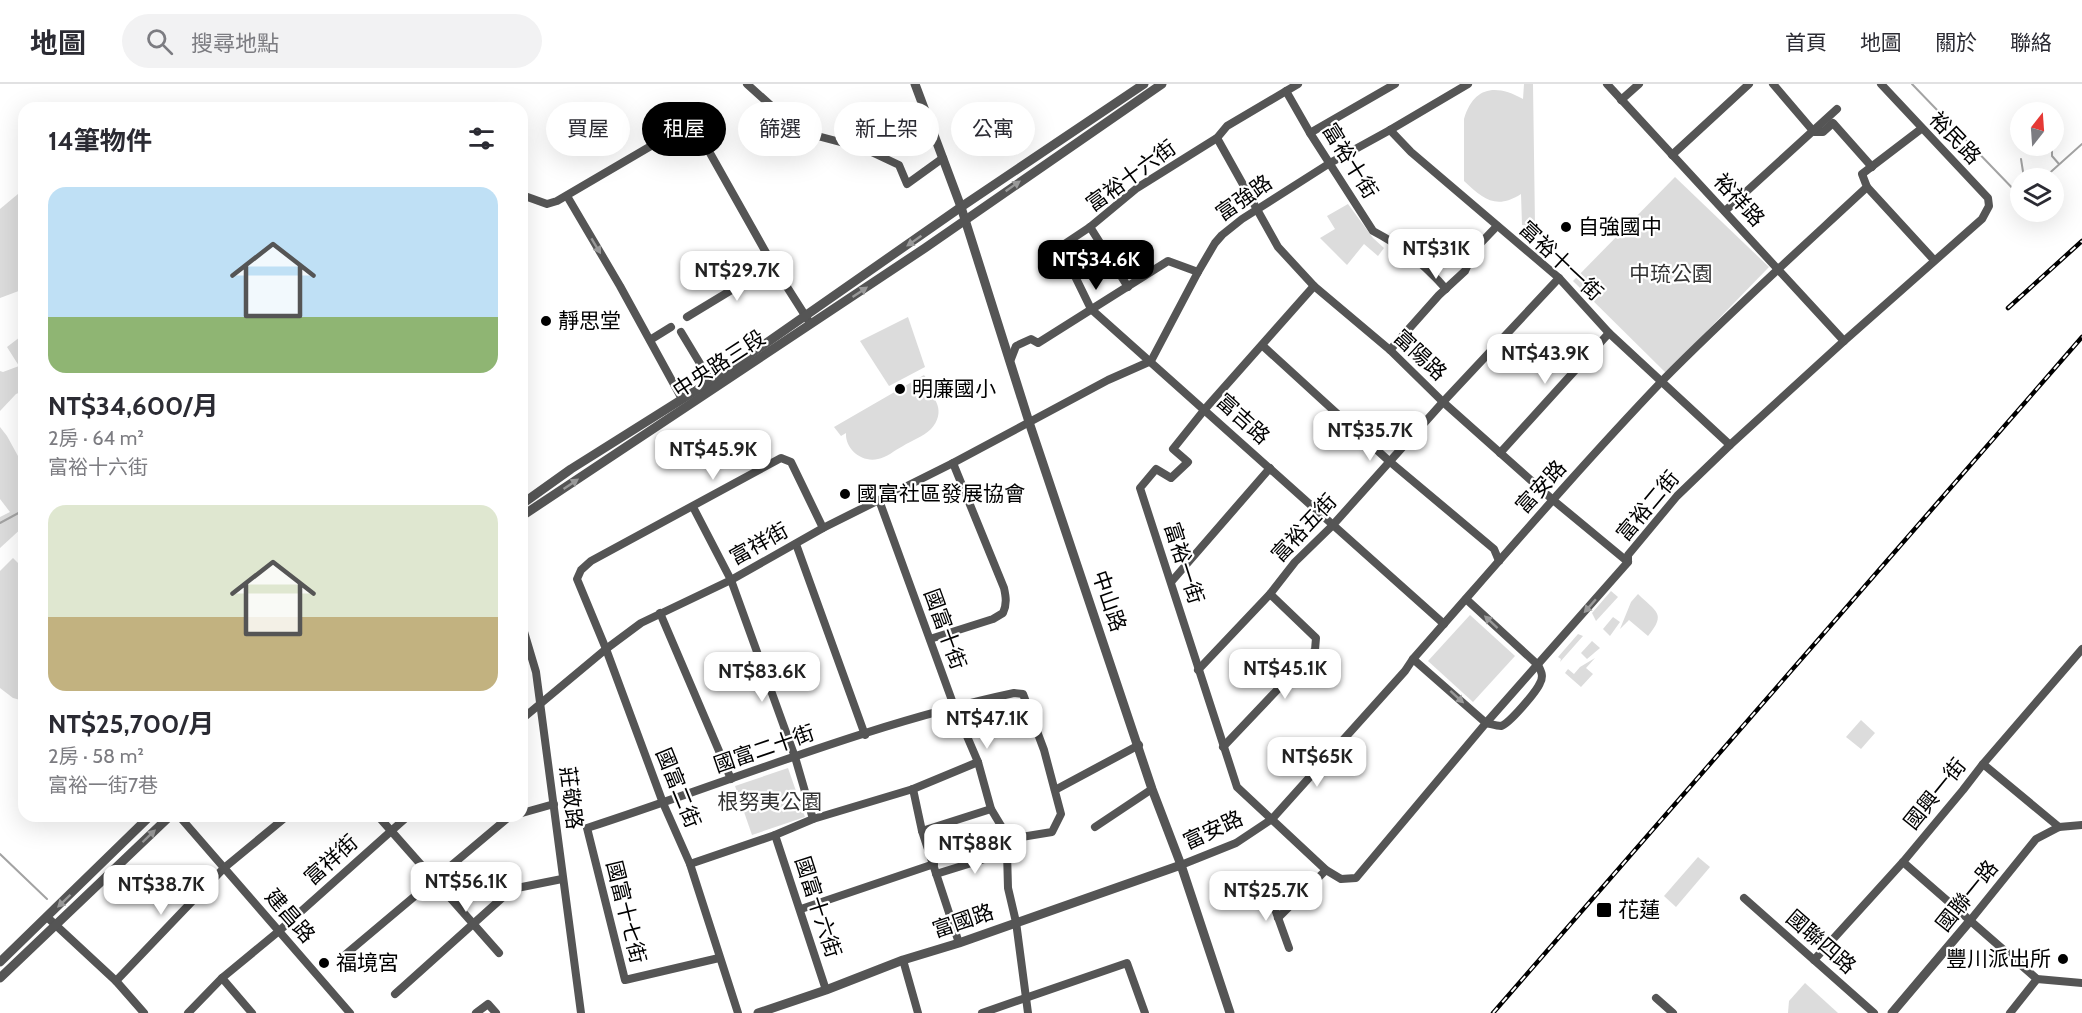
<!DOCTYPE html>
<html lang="zh-TW">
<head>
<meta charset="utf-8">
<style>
	body { margin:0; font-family:Cabin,"Noto Sans TC",sans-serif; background:#f2f2f3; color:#2b2b33; height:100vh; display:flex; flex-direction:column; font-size:22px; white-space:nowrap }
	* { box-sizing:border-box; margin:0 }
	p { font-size:20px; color:#7c7c81 }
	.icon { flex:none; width:33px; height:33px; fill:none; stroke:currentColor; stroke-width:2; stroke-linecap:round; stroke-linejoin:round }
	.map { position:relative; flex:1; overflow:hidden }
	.sheet { position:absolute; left:18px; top:18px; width:510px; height:720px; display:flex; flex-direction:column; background:#fff; border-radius:18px; box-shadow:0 6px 24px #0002 }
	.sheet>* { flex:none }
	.top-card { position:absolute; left:546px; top:18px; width:570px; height:54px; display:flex; gap:12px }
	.needle { width:39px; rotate:17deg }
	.tools { position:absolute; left:2010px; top:18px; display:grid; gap:12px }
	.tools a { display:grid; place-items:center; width:54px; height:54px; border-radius:50%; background:#fff; box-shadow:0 6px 24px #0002; font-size:30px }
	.price { position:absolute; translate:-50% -51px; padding:0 14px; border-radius:12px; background:#fff; color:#222; font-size:20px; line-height:39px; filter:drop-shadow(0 2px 3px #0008) }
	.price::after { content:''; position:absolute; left:50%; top:36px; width:18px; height:14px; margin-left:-9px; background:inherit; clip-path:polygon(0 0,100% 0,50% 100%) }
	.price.active { background:#000; color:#fff }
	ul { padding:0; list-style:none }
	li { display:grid; align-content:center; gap:12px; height:318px; padding:0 30px }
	li span { display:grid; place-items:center; height:186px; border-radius:18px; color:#555 }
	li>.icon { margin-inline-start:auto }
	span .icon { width:108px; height:108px; fill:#fffc; stroke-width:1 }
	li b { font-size:26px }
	h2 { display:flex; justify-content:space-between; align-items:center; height:72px; padding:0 30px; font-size:26px }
	.chip { padding:0 21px; border-radius:27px; background:#fff; box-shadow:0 6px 24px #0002; font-size:21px; line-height:54px }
	.chip.active { background:#000; color:#fff }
	header { display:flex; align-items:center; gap:36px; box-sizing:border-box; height:84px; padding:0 30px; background:#fff; border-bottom:2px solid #e1e1e2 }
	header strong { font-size:28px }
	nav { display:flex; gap:33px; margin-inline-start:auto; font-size:21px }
	.search { width:420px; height:54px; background:#f2f2f3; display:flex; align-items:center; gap:15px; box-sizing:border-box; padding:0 21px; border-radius:33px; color:#7c7c81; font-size:22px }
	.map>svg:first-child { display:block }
</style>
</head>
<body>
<header>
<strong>地圖</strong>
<div class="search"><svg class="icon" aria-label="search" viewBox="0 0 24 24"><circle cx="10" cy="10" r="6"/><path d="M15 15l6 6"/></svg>搜尋地點</div>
<nav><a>首頁</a><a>地圖</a><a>關於</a><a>聯絡</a></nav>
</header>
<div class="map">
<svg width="2082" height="929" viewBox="0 0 2082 929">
	<rect width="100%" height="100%" fill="#fff"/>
	<g fill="#dcdcdc">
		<path d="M 1524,0 L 1533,0 L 1535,142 L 1522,141 L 1521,110 C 1496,126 1483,115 1464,97 L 1464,35 C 1474,2 1496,0 1523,15 Z"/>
		<polygon points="1675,93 1769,183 1666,289 1573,197"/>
		<polygon points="24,105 24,205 0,214 0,125"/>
		<polygon points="1348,120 1373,154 1384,164 1378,172 1364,160 1347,181 1320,154 1335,145 1327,132"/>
		<polygon points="908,233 925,283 889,302 860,257"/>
		<polygon points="24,250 24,307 16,310 0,327 0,287 3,288 19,282 7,263"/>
		<path d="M 924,291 L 929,298 L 920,303 C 937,311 946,329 931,345 C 924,352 911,357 903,362 C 895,366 886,374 878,375 C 862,379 845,365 846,349 L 841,352 L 834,343 Z"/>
		<polygon points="0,343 7,352 24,383 24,442 0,464 0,433 10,428 0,415"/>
		<polygon points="13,474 24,485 24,617 13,614 0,604 0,487"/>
		<polygon points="1611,507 1618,513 1596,537 1592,529"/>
		<path d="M 1638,510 C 1656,528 1667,529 1648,552 L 1629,536 L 1620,545 L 1631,518 Z"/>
		<polygon points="1470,531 1515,572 1473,618 1428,577"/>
		<polygon points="1613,533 1620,538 1610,552 1603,545"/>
		<polygon points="1578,550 1583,552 1560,578 1561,575 1558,573"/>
		<polygon points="1592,557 1600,564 1587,575 1581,569"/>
		<polygon points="1595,574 1586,584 1593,590 1581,603 1565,589 1568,585 1574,590 1580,583"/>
		<polygon points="1861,636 1875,649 1861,665 1846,653"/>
		<polygon points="788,684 805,733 752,751 735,702"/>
		<polygon points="1698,773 1710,783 1676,823 1664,812"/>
		<polygon points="1805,899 1838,929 1788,929 1789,917"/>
	</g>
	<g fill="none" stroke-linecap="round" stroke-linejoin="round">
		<g stroke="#a3a3a3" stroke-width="2">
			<polyline points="1912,0 2020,112"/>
			<polyline points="2054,45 2061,36 2058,31"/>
			<polyline points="2052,62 2052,72 2059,80"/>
			<polyline points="2021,75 2024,94"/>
			<polyline points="2044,94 2082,60"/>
			<polyline points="0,439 24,426"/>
			<polyline points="0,770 47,815"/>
		</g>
		<g stroke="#555" stroke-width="8">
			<polyline points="747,0 786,35 806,49 863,64 899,81 907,100 943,74"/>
			<polyline points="1298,0 1227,42 1217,54 1137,104 1090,143 1063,161 1068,178 1091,225 1444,540"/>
			<polyline points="1607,0 1844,257"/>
			<polyline points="1773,0 1814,48 1823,48 1833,39 1872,83"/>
			<path d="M 1286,7 L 1310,49 L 1373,147 C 1400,161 1426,182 1446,205"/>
			<polyline points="1621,16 1639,0"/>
			<polyline points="1390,46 1411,68 1559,194 1609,249 1730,361"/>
			<polyline points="1310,49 1395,0"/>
			<polyline points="1217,54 1278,163 1314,202 1390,266 1443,318 1553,416 1628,478"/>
			<polyline points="1672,71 1749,0"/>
			<polyline points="1867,103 1934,176"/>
			<path d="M 522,111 L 547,120 L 557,117 L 668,52 C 687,49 691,49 706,62 L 773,181 L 808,236"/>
			<polyline points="567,112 620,202 682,315"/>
			<polyline points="1725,127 1837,25"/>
			<polyline points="1090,143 1128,203"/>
			<polyline points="1314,202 1205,325 1173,365 1188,378 1171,394 1156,385 1140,404 1237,703 1326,786 1341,795 1356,794 1486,639 1628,478 1628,471 1677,412 1730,361 1844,257 1982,135 1989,122 1988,114 1881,0"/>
			<polyline points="687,233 773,181"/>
			<polyline points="681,248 713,301"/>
			<polyline points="650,256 671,243"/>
			<polyline points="1263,262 1389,377 1494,465 1499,477"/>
			<polyline points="1390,266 1439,211 1465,187 1475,165 1497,142"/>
			<polyline points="1011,275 1016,262 1031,255 1038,259 1168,177 1198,188"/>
			<polyline points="1500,369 1609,249"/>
			<polyline points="879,416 954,622 978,678 991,725 1009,755 1007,768 1008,804 1016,838 1028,929"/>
			<polyline points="693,423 731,496 795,673 813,735"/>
			<polyline points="796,460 865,651"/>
			<polyline points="1172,497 1270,384"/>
			<polyline points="660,529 731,695"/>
			<polyline points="522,541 536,588 581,929"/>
			<path d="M 930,555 L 993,535 L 1003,529 C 1007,520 1006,513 1004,504 L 953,379"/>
			<path d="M 1413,575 L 1486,639 C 1491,640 1496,642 1501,642 C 1509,640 1537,607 1540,599 C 1544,592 1541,587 1538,581 L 1466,515"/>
			<polyline points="1198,586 1270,510 1295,478 1332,442 1443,318 1559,194"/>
			<polyline points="522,635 606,565 641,539 731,496 823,444 953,379 1108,296 1151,277 1198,188 1215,159 1222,151 1242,135 1330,79 1390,46 1468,0"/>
			<polyline points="1223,663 1315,566 1316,554 1270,510"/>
			<polyline points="1983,680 2059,743"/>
			<polyline points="913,705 922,747 959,859"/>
			<polyline points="1055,706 1139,661"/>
			<polyline points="522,729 554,720"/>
			<polyline points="179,732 350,929"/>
			<polyline points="378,732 499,869"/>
			<polyline points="1095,743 1152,705"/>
			<polyline points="922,747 991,725"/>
			<polyline points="775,751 826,906"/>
			<polyline points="1903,778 2037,895 2082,899"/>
			<polyline points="690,780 775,751 813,735 913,705 978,678"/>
			<path d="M 1181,781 L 1236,759 L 1272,735 L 1405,587 L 1413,575 C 1495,482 1576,387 1662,297 C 1728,230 1798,167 1867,103 L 1862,90 L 1921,45"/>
			<polyline points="936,790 1007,768"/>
			<polyline points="1267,803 1289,864"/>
			<polyline points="1744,814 1874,929"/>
			<polyline points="801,825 934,780"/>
			<polyline points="47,833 116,897 144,929"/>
			<polyline points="1278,834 1326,786"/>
			<polyline points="1969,838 2036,755 2059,743 2082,741"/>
			<polyline points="346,870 510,732"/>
			<path d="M 719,874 L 625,896 L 587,744 C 729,698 868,640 1014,609 L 1023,610 L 1044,666 L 1061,730 L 1052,748 L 1009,755"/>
			<polyline points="903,876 918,929"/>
			<polyline points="1814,876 1903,778 1963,706 1983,680 2082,565"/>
			<polyline points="222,894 252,929"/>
			<polyline points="116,897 224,784 287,732"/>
			<polyline points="395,910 512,805 562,795"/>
			<polyline points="1656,914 1673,929"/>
			<polyline points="188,929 222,894 279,847 408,732"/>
			<polyline points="476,929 488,920 496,929"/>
			<polyline points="738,929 690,780 663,719 606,565 577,495 581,486 591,477 781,374 791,378 823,444"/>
			<polyline points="982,929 1127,879 1145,929"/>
			<polyline points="2010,929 2037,895"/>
		</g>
		<g stroke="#555" stroke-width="9">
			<polyline points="915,0 961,123 1029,338 1152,705 1181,781 1230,929"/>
			<polyline points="522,420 571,385 719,292 961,123 1144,0"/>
			<polyline points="522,432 925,164 1162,0"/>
			<polyline points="0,878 150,732"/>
			<polyline points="0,894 170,732"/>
			<polyline points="758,929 826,906 903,876 959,859 1181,781"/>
			<polyline points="1892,929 1969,838"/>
		</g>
		<defs>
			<g id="rail">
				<polyline points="2008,224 2082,157"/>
				<polyline points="1493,929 2082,253"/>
			</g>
		</defs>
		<use href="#rail" stroke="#000" stroke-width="4.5"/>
		<use href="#rail" stroke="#fff" stroke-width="2" stroke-dasharray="7" stroke-linecap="butt"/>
	</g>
	<defs><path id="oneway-solid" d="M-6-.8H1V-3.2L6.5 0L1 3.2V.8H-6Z" transform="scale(1.5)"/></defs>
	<g fill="#999">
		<use href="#oneway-solid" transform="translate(1013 102) rotate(-35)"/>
		<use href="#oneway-solid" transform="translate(914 157) rotate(145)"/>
		<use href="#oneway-solid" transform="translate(596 162) rotate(59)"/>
		<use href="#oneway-solid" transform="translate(860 208) rotate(-34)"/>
		<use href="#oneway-solid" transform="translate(571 400) rotate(-34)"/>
		<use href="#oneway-solid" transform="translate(1590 522) rotate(131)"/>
		<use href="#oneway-solid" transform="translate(1491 538) rotate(-137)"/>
		<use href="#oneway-solid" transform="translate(1457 613) rotate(42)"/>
		<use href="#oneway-solid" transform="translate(149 752) rotate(-44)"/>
		<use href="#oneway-solid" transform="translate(64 817) rotate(136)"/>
	</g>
	<g fill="#000" stroke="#fff" stroke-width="2">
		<circle cx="1566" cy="143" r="6"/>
		<circle cx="546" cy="237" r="6"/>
		<circle cx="900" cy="305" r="6"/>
		<circle cx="845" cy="410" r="6"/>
		<rect x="1596" y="818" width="16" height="16" rx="3"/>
		<circle cx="2063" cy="875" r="6"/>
		<circle cx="324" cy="879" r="6"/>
	</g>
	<g text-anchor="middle" stroke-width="4.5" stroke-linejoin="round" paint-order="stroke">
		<g font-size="21" fill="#000" stroke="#fff">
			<text transform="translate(1955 54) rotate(46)" y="7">裕民路</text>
			<text transform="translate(1350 77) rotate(58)" y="7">富裕十街</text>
			<text transform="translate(1131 92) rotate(-36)" y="7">富裕十六街</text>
			<text transform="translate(1244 114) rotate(-35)" y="7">富強路</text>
			<text transform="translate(1739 116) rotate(47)" y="7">裕祥路</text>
			<text transform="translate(1561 177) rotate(43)" y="7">富裕十一街</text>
			<text transform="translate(1420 271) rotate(43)" y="7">富陽路</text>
			<text transform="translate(719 280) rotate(-33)" y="7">中央路三段</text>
			<text transform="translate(1243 335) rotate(42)" y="7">富吉路</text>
			<text transform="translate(1541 403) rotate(-48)" y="7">富安路</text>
			<text transform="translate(1648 422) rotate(-50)" y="7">富裕二街</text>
			<text transform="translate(1304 444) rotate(-47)" y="7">富裕五街</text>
			<text transform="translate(759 460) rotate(-29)" y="7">富祥街</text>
			<text transform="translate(1184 479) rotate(72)" y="7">富裕一街</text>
			<text transform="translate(1109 517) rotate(71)" y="7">中山路</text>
			<text transform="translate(945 545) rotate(70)" y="7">國富十街</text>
			<text transform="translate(764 665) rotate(-19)" y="7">國富二十街</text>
			<text transform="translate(678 704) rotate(68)" y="7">國富二街</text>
			<text transform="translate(1935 710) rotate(-51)" y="7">國興一街</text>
			<text transform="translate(571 714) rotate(83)" y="7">莊敬路</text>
			<text transform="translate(1213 746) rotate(-25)" y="7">富安路</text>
			<text transform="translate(331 776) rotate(-42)" y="7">富祥街</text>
			<text transform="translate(1967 812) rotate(-51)" y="7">國聯一路</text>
			<text transform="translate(818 823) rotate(72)" y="7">國富十六街</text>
			<text transform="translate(626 828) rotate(76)" y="7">國富十七街</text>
			<text transform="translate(290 832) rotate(49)" y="7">建昌路</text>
			<text transform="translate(963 837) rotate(-19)" y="7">富國路</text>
			<text transform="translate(1821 858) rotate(41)" y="7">國聯四路</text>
		</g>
		<g font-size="21" fill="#000" stroke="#fff" text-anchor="start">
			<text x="1578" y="150">自強國中</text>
			<text x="558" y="244">靜思堂</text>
			<text x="912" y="312">明廉國小</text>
			<text x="857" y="417">國富社區發展協會</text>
			<text x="1618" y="833">花蓮</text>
			<text x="2051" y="882" text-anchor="end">豐川派出所</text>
			<text x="336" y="886">福境宮</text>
		</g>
		<g font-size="21" fill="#333" stroke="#fff">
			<text x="1671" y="197">中琉公園</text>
			<text x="770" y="725">根努夷公園</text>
		</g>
	</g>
</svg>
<div class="tools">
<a><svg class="needle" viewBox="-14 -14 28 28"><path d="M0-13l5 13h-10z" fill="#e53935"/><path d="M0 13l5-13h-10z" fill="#7c7c81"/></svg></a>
<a><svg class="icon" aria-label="layers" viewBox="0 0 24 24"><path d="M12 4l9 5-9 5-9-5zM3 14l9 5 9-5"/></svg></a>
</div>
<b class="price" style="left:1436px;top:196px">NT$31K</b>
<b class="price active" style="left:1096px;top:207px">NT$34.6K</b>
<b class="price" style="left:737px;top:218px">NT$29.7K</b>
<b class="price" style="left:1545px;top:301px">NT$43.9K</b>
<b class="price" style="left:1370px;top:378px">NT$35.7K</b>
<b class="price" style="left:713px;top:397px">NT$45.9K</b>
<b class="price" style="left:1285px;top:616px">NT$45.1K</b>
<b class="price" style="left:762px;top:619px">NT$83.6K</b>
<b class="price" style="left:987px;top:666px">NT$47.1K</b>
<b class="price" style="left:1317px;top:704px">NT$65K</b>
<b class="price" style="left:975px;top:791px">NT$88K</b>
<b class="price" style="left:466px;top:829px">NT$56.1K</b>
<b class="price" style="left:161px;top:832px">NT$38.7K</b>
<b class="price" style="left:1266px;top:838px">NT$25.7K</b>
<div class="top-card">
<a class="chip">買屋</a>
<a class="chip active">租屋</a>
<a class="chip">篩選</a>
<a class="chip">新上架</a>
<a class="chip">公寓</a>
</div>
<section class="sheet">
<h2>14筆物件<svg class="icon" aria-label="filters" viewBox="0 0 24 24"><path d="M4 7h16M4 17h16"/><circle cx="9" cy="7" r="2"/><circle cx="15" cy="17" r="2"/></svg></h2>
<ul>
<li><span style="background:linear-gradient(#bfe0f5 70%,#8fb573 0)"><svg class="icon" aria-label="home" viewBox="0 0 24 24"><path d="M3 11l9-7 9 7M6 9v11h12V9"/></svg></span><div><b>NT$34,600/月</b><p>2房 · 64 m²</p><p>富裕十六街</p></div></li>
<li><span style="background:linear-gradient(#dfe7d0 60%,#c2b280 0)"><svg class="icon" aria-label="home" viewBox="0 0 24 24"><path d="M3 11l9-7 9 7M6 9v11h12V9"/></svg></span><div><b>NT$25,700/月</b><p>2房 · 58 m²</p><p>富裕一街7巷</p></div></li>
</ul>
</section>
</div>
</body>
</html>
